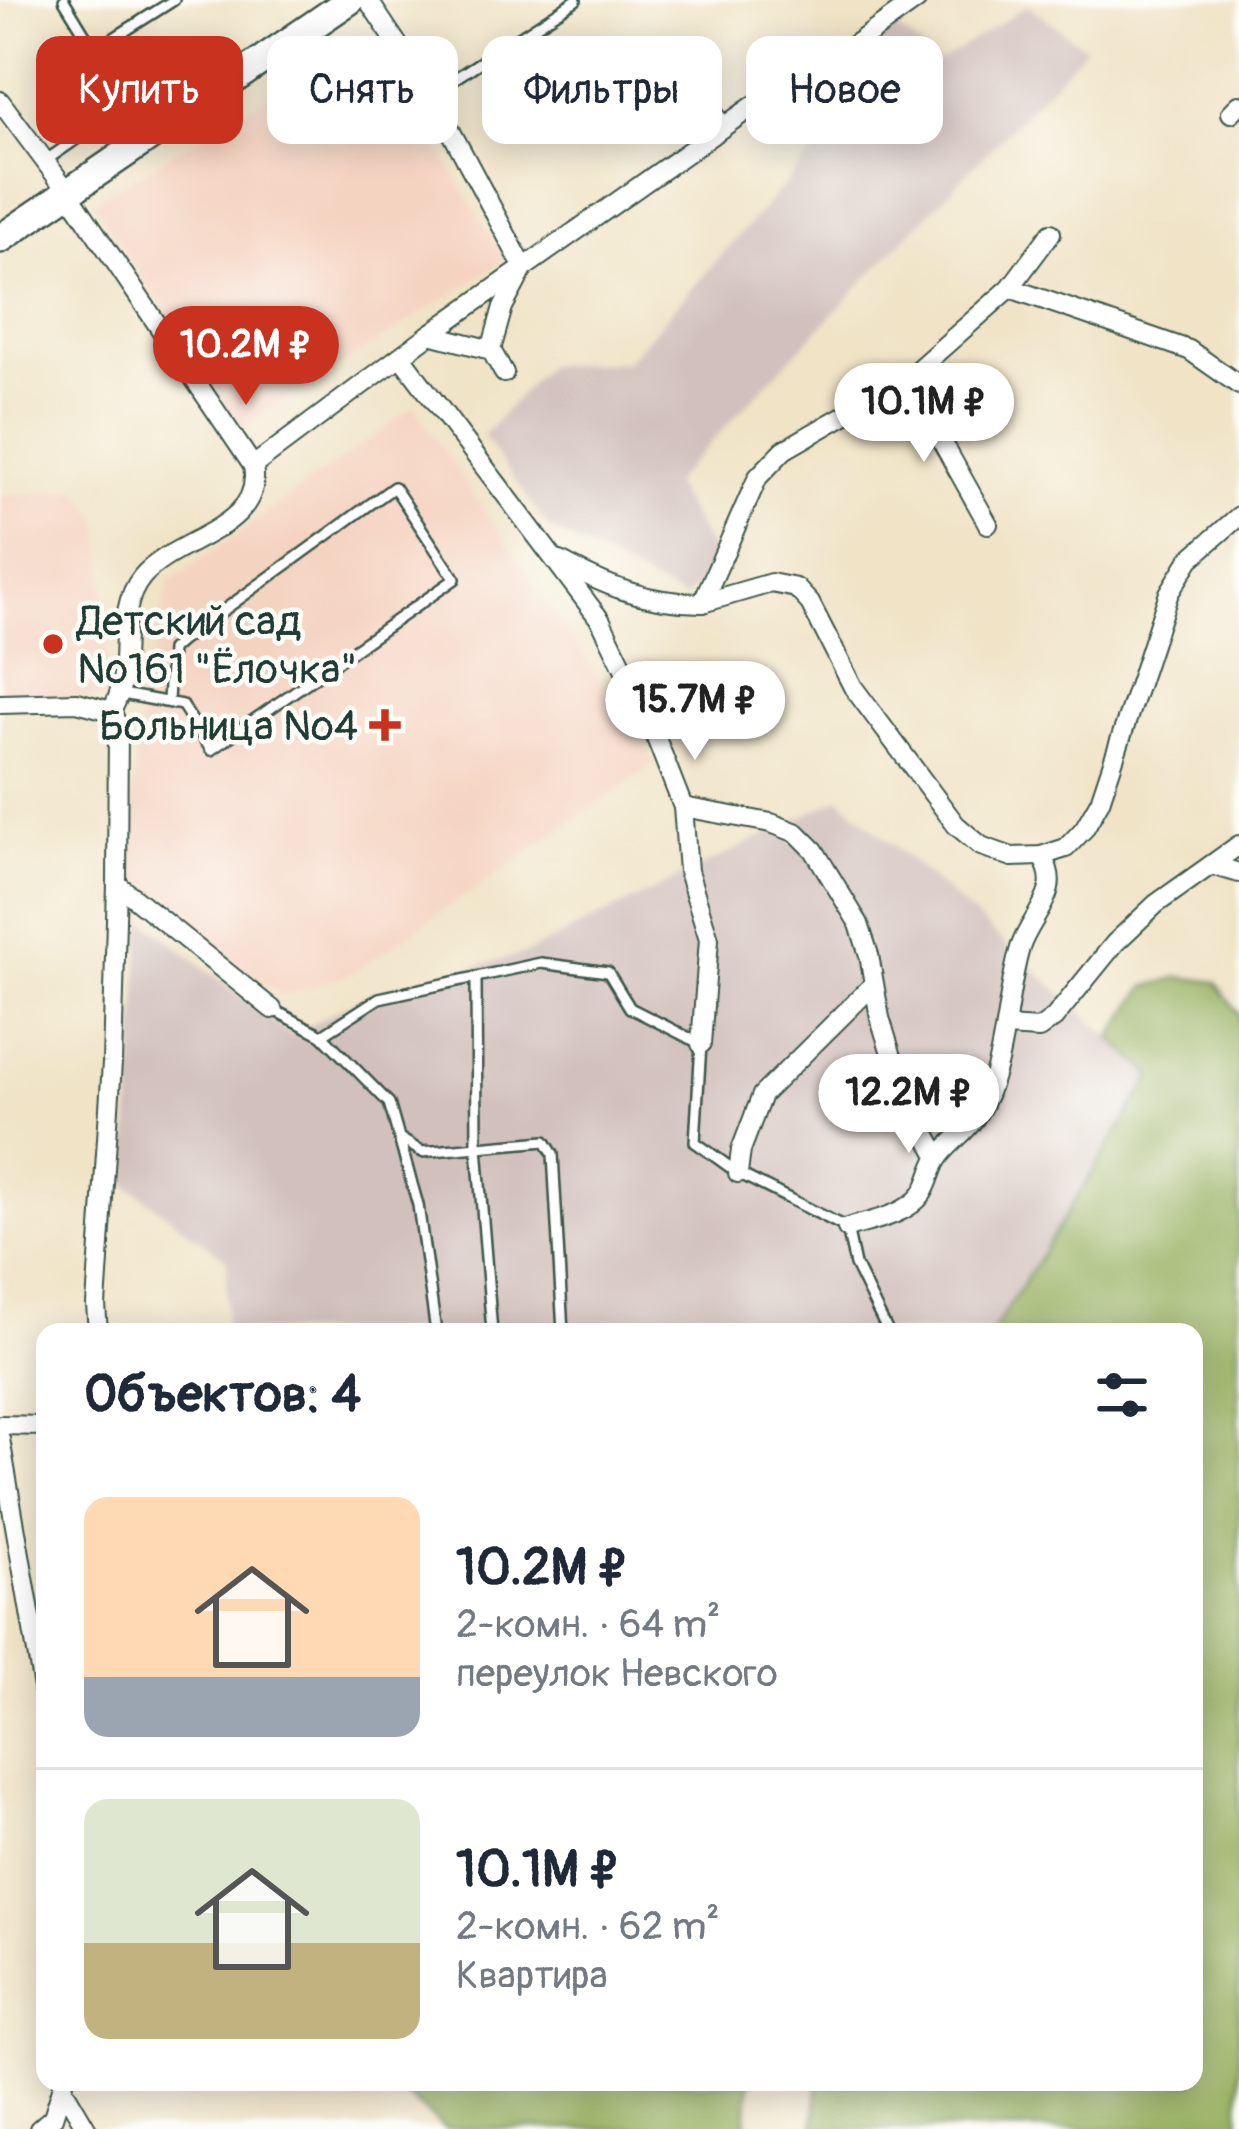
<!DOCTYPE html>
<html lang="ru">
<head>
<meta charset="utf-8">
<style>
	body { margin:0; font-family:Pangolin,sans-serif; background:#f6f6f7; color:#1f2937; height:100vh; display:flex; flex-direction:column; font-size:45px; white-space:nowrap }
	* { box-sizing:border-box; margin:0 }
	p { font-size:39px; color:#747a83 }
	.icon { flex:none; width:66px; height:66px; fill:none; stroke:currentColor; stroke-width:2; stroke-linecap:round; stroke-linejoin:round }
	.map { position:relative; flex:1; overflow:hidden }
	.side { position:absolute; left:36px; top:1323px; width:1167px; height:768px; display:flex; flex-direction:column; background:#fff; border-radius:24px; box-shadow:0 6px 30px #0003 }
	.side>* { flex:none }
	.hud { position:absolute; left:36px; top:36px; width:1167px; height:108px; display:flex; gap:24px }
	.price { position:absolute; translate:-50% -102px; padding:0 27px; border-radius:42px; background:#fff; color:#222; font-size:39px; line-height:78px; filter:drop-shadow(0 3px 6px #0008) }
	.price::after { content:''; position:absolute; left:50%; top:72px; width:36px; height:27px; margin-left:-18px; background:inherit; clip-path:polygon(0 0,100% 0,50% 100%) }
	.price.selected { background:#c8321e; color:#fff }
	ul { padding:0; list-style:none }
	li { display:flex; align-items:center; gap:36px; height:300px; padding:0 48px }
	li+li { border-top:3px solid #e0e1e3 }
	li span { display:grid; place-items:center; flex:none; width:336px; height:240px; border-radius:24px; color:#555 }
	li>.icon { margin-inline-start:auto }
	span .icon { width:144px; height:144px; fill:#fffc; stroke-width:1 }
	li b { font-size:51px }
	h2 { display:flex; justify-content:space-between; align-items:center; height:144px; padding:0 48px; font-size:51px }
	.pill { padding:0 42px; border-radius:24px; background:#fff; box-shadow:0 6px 30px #0003; font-size:42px; line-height:108px }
	.pill.selected { background:#c8321e; color:#fff }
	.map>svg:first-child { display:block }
</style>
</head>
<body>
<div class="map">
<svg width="1239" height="2129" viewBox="0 0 1239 2129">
	<rect width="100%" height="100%" fill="#fdfcf7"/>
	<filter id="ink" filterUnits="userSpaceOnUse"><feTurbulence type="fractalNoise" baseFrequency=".00833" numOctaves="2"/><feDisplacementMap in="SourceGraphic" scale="24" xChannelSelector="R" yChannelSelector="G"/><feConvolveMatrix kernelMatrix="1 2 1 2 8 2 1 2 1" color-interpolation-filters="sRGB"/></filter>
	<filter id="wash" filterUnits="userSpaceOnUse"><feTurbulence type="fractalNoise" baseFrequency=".004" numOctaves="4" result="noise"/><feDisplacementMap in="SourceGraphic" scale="48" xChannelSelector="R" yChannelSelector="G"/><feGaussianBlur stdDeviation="2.7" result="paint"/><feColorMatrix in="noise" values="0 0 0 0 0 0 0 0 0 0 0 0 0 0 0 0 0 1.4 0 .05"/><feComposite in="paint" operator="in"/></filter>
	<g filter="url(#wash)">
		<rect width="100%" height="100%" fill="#f0e3c6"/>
		<g fill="#f5d3c1">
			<polygon points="371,34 505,260 241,429 93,202"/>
			<polygon points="414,407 656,763 353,973 284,996 181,933 122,865 145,687 170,582"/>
			<polygon points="80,490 102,526 109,698 0,699 0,496"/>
		</g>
		<g fill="#d1c0bc">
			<polygon points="1028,5 1086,48 672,483 718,562 684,599 549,528 483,436 547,365 626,362 886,71 875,45 894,26 940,62"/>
			<polygon points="840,798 1154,1075 993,1332 225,1332 227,1260 126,1184 142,919 291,1035 365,996 527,953"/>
		</g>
		<g fill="#97b061" stroke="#5b764a" stroke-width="3">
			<polygon points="1180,977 1216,982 1239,1014 1239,2129 814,2129 818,2082 1194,2082 1194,1332 993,1332 1153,1076 1111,1038 1145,987"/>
			<polygon points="391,2082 749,2082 746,2129 445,2129"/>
		</g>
	</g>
	<g filter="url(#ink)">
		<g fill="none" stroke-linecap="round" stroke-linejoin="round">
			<defs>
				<g id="lane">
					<polyline points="64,0 145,133"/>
					<polyline points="95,50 174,0"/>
					<polyline points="680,61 728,126"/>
					<polyline points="431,94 576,0"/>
					<polyline points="45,161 127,104"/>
					<polyline points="122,694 182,705 211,750 455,579 394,487 181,641 171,650 168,701"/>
					<polyline points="476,977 477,1147 492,1332"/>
					<polyline points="272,1009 322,1035 379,998 541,963 608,972 630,1008 701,1044 695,1142 738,1173 847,1228 855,1265 888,1332"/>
					<polyline points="322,1035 389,1103 418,1205 436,1332"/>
					<polyline points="401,1139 422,1152 545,1141 553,1154 563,1332"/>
				</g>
				<g id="street">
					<polyline points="368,0 431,94 524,268 503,307 491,350 504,373"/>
					<path d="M 0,101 L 68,192 L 253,466 C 265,529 174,538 142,577 C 111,615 137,671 111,711"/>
					<polyline points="1231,113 1239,105"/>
					<polyline points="1010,288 1051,233"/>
					<polyline points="430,334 491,350"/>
					<polyline points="401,357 601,621 649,720 683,807 771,823 797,833 814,850 859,924 869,955 880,1018 904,1095 939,1157"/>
					<polyline points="907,379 988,524"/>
					<polyline points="1239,385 1189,350 1010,288 907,379 784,450 758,477 702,603 771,583 796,588 810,603 853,687 956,825 981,846 1012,857 1041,856 1066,848 1084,829 1100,801 1169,593 1190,559 1239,516"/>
					<polyline points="253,466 430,334 784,84 833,60 917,0"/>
					<path d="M 560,561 C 607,587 648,603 702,603"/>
					<polyline points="0,704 77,702 111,711 118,726 117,884 272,1009"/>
					<polyline points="683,807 688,871 709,939 701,1044"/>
					<polyline points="1211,865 1239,873"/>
					<polyline points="1005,1027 1039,1029 1054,1018 1115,943 1156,904 1239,845"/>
					<polyline points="738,1173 741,1150 762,1095 873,985"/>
					<path d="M 847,1228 C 871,1221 907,1215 922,1194 C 929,1184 931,1170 937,1160 C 947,1144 965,1134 975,1118 C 1007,1069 1004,1002 1020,948 C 1031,914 1066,891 1041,856"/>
					<polyline points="98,1332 96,1305 112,1063 117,884"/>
					<polyline points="0,1425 45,1426"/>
					<polyline points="0,1439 45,1699"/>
					<polyline points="64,2090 87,2129"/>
					<polyline points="39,2129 53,2117 64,2082"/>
				</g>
				<polyline id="primary" points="0,239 350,0"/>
			</defs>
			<use href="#lane" stroke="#3e564a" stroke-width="14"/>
			<use href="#street" stroke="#3e564a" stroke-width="22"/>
			<use href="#primary" stroke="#3e564a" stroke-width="32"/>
			<use href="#lane" stroke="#fff" stroke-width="9"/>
			<use href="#street" stroke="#fff" stroke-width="18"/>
			<use href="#primary" stroke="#fff" stroke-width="27"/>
		</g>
	</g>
	<g fill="#c8321e" stroke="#fdfcf7" stroke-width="4.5">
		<circle cx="53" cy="644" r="12"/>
		<path d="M379 707h12v12h12v12h-12v12h-12v-12h-12v-12h12z"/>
	</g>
	<g text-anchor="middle" stroke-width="9" stroke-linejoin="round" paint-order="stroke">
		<g font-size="42" fill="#1f3d34" stroke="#fdfcf7" text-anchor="start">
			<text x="77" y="635">Детский сад<tspan x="77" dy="48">№161 "Ёлочка"</tspan></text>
			<text x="358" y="740" text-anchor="end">Больница №4</text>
		</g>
	</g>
</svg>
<b class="price selected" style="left:246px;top:408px">10.2M ₽</b>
<b class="price" style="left:924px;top:465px">10.1M ₽</b>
<b class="price" style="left:695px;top:763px">15.7M ₽</b>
<b class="price" style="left:909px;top:1156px">12.2M ₽</b>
<div class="hud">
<a class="pill selected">Купить</a>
<a class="pill">Снять</a>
<a class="pill">Фильтры</a>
<a class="pill">Новое</a>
</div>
<section class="side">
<h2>Объектов: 4<svg class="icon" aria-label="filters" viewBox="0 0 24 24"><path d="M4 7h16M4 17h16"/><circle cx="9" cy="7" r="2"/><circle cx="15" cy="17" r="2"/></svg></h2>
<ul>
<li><span style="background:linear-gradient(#ffd9b3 75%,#9aa5b1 0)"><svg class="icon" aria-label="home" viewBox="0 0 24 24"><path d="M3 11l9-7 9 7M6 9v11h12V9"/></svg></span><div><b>10.2M ₽</b><p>2-комн. · 64 m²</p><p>переулок Невского</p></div></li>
<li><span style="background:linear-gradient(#dfe7d0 60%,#c2b280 0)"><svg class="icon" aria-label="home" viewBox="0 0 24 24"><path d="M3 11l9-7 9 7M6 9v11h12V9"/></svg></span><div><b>10.1M ₽</b><p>2-комн. · 62 m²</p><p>Квартира</p></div></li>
</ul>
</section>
</div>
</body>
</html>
